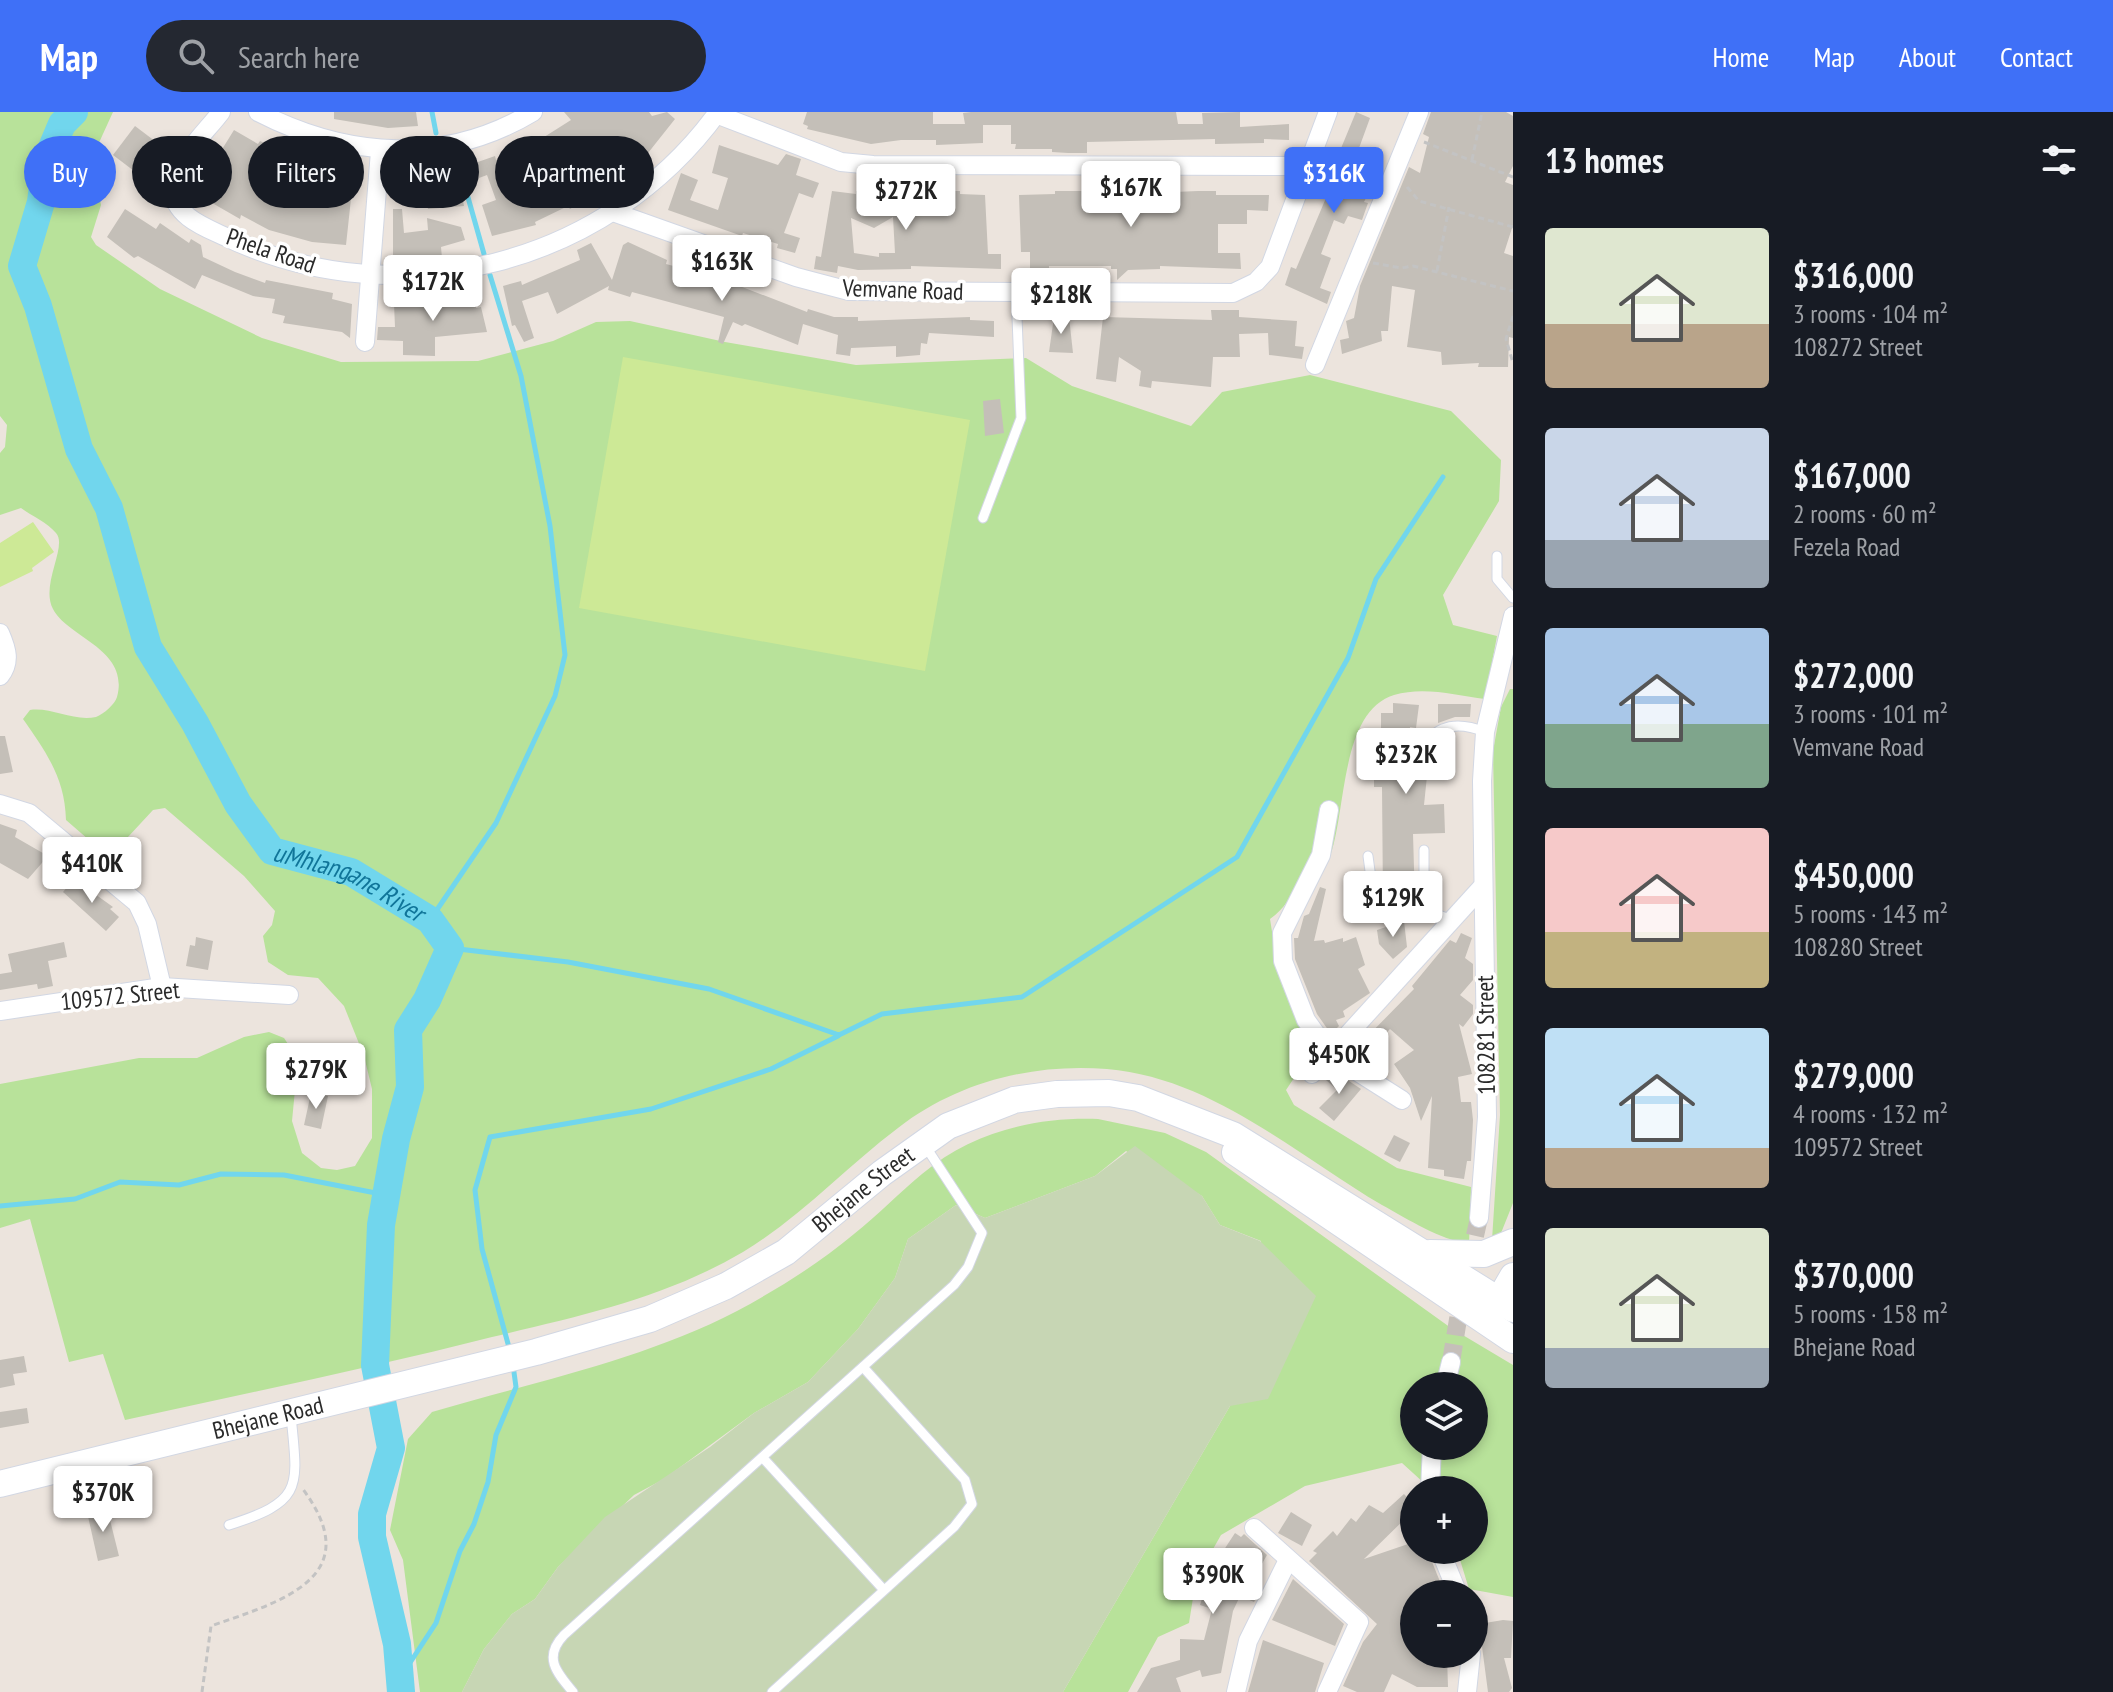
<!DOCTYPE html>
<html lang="en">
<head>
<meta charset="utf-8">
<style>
	body { margin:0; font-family:"PT Sans Narrow",sans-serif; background:#242831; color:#f1f3f6; height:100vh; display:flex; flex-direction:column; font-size:30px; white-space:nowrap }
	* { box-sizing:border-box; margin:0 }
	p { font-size:26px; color:#9ea1a6 }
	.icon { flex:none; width:44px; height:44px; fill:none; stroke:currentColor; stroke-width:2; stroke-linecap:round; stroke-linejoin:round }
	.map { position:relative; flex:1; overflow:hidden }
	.drawer { display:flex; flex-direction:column; background:#171b24; width:600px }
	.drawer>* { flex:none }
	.guide { position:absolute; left:24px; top:24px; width:760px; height:72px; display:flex; gap:16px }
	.fabs { position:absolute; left:1400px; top:1260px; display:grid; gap:16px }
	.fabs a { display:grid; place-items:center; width:88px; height:88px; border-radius:50%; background:#171b24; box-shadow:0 4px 12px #0003; font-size:40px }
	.price { position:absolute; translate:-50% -68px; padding:0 18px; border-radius:8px; background:#fff; color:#222; font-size:26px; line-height:52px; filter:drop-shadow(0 2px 4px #0008) }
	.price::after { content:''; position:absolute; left:50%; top:48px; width:24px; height:18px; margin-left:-12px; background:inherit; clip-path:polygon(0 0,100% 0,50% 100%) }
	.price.on { background:#3f70f7; color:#fff }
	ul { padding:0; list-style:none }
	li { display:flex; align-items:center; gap:24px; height:200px; padding:0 32px }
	li span { display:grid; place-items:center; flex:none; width:224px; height:160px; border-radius:8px; color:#555 }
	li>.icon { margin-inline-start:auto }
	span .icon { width:96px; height:96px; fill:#fffc; stroke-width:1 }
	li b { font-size:34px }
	h2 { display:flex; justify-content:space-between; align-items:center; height:96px; padding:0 32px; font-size:34px }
	.pill { padding:0 28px; border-radius:36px; background:#171b24; box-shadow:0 4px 12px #0003; font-size:28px; line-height:72px }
	.pill.on { background:#3f70f7; color:#fff }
	header { display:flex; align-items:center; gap:48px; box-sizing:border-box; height:112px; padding:0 40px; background:#3f70f7; color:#fff }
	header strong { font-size:38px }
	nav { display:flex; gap:44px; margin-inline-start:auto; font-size:28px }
	.search { width:560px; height:72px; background:#242831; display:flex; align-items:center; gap:20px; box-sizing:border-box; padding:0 28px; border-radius:44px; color:#9ea1a6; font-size:30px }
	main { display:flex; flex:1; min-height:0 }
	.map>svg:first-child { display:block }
</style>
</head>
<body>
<header>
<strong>Map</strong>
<div class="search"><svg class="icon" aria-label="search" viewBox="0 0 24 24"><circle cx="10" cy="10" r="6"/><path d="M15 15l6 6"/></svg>Search here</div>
<nav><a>Home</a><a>Map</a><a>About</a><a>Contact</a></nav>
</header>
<main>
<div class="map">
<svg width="1513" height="1580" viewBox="0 0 1513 1580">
	<rect width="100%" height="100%" fill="#ece4dd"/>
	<g fill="#b8e29a">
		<path d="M 0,0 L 113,0 L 92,46 L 101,93 L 91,125 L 96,133 L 160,177 L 262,226 L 341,250 L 478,249 L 553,229 L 596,210 L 630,209 L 725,230 L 856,253 L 1026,246 L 1072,274 L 1191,314 L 1222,280 L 1310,263 L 1451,299 L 1501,348 L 1499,389 L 1443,483 L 1453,513 L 1497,524 L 1485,587 C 1456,583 1423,574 1394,583 C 1339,600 1347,702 1329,747 C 1325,757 1310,763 1302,771 C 1290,783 1285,797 1270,807 L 1277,851 L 1316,933 L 1286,978 L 1294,993 L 1397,1056 L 1471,1075 L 1469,1132 C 1439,1127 1409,1108 1382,1093 C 1295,1042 1212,966 1107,957 C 1033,951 957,970 898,1016 C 845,1056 801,1105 743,1140 C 665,1186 580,1204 492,1225 C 370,1256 247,1281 125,1308 L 103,1242 L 69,1250 L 30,1107 L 0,1116 L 0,972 L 139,946 L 197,946 L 244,925 L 269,920 L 284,926 L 298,947 L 292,1009 L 302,1041 L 321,1056 L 337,1058 L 355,1054 L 372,1026 L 372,977 L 364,944 L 344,894 L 318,866 L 288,863 L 268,850 L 263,824 L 272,813 L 275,799 L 244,764 L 165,696 L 153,698 L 115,739 L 104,741 L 66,708 C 65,666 46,640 23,607 L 30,598 C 52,595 74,610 96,605 C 104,602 115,592 117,585 C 130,537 68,526 53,497 C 40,473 68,434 56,421 C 48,411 32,404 21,396 L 0,403 L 0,341 L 5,335 L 7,313 L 0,304 Z"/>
		<polygon points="1510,577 1513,577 1513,1091 1501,1121 1492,1128 1500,1003 1493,639 1501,595"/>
		<path d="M 1098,1007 L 1165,1021 L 1206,1040 L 1451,1216 L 1513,1253 L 1513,1485 L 1469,1477 L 1457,1438 L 1474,1438 L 1474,1378 L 1440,1378 L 1441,1334 L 1474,1334 L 1474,1274 L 1414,1274 L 1414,1334 L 1423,1334 L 1424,1371 L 1402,1351 L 1305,1374 L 1221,1423 L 1196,1467 L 1189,1511 L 1158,1525 L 1128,1580 L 1063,1580 L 1230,1294 L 1261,1129 L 1220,1113 L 1202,1084 L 1126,1039 L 1095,1064 L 985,1106 L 956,1093 L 908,1127 L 895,1166 L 858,1217 L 808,1270 L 754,1301 L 664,1367 L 634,1383 L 558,1455 L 535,1487 L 512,1502 L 484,1537 L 462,1580 L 420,1580 L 403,1448 L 390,1418 L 408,1327 L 432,1300 C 533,1270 643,1248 737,1199 C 778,1177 818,1152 854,1122 C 878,1103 899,1081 922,1062 C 972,1020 1034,1005 1098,1007 Z"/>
	</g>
	<polygon fill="#c7d6b4" points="1135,1034 1202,1084 1220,1113 1260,1129 1316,1184 1268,1287 1230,1294 1063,1580 462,1580 484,1537 512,1502 535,1487 558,1455 605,1405 710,1335 754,1301 808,1270 858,1217 895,1166 908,1127 956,1093 985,1106 1095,1064"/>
	<g fill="#cde996">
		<polygon points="623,245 970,308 925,559 579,496"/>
		<polygon points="33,410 54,440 32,456 33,459 0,475 0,431"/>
	</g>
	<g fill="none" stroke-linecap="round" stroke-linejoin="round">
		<g stroke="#71d6ed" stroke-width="5">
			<polyline points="432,0 436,21"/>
			<polyline points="458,50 484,142"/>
			<polyline points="430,808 496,711 555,584 565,543 550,414 521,264 490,163"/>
			<polyline points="450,836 568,850 709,877 839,923 882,902 1022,885 1237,745 1348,546 1376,467 1443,365"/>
			<polyline points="0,1094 75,1087 120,1070 179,1073 221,1062 284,1063 386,1083"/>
			<polyline points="510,1239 482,1137 475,1078 490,1025 651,997 771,957 838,924"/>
			<polyline points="398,1569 436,1511 460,1439 474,1412 488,1370 496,1323 516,1275 513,1253"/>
		</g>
		<path stroke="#71d6ed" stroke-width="28" id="s1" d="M 74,0 L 62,12 L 46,50 L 41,90 L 22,154 L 38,194 L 79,337 L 109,396 L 148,535 L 195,611 L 238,692 L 272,739 L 351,760 L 430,808 L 450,836 L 427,888 L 408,918 L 410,975 L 396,1027 L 381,1113 L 375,1253 L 391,1336 L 372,1402 L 372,1425 L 397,1532 L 401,1580"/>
	</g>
	<g fill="#c4bfb8" fill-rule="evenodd">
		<polygon points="334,0 416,0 418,14 388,16 334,7"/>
		<polygon points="564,0 649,0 652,4 667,0 675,7 648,41 646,39 615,63 620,70 605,84 601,79 595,81 570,97 568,94 535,110 536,113 492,124 482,93 496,88 487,63 479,66 475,51 495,44 496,48 525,36 523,32 539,24 541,27 571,8"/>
		<polygon points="807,0 933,0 933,12 965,12 963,1 971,0 1176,0 1178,12 1203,12 1202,1 1240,0 1240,15 1289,12 1289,28 1264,27 1264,31 1215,32 1215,27 1087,30 1087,41 1068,41 1052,40 1052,37 1015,37 1016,32 1011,32 1011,13 983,13 983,31 936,33 936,28 901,28 871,32 807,17 808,14 803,12"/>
		<polygon points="1356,0 1370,6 1351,58 1375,68 1364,90 1368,91 1362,108 1348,104 1344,112 1334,108 1321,142 1331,146 1320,176 1331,180 1327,192 1285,173 1291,155 1296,157 1342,48 1337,46"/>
		<polygon points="1431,0 1506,0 1513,4 1513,54 1505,70 1513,73 1513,113 1504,141 1513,144 1513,226 1509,225 1508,255 1478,255 1479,251 1442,253 1441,240 1407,235 1415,178 1392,174 1388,219 1381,219 1382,229 1342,242 1340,228 1349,226 1346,209 1354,206 1360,174 1409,55 1420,61 1429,25 1423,22"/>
		<polygon points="135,14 164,36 142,65 113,43"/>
		<polygon points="234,18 258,32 260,29 276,36 274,40 311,54 312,50 354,59 346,133 312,130 269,118 241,103 240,107 193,80 202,67 214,74 226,53 216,47"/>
		<polygon points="719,33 778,53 786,42 801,47 796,63 819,71 813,86 799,81 784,121 800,126 795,141 777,136 778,132 743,121 742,124 668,98 681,61 698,68 690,88 718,98 728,66 712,61"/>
		<polygon points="446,60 448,80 461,78 464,94 428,97 421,64"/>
		<path d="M 832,79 L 856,82 L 856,79 L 911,82 L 911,79 L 960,79 L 960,82 L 985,83 L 988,142 L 1001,142 L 1001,157 L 911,154 L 911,157 L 858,158 L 838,154 L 837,161 L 814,157 L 816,144 L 821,145 ZM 893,105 L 895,141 L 879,141 L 879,145 L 854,141 L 851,106 L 874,116 Z"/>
		<polygon points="1055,79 1104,79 1104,83 1198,79 1216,79 1216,83 1269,83 1268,99 1247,98 1247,112 1218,112 1218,141 1240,141 1241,157 1160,154 1160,157 1128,158 1117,168 1117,157 1111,157 1111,154 1049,154 1049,158 1030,158 1030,140 1021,140 1019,83 1055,82"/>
		<polygon points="125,97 156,117 160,111 189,131 191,127 201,133 203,145 235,160 265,171 266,168 333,181 332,187 352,192 350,226 342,220 283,211 285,204 272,201 275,187 253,184 202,163 195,177 138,144 134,146 107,125"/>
		<polygon points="393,97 402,97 404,121 428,118 427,106 461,115 465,128 441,135 442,146 424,148 423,145 393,143"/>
		<polygon points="628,130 667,148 666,152 719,166 807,200 808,197 834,205 858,205 858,209 970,205 970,208 994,209 994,225 929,221 927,232 921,231 920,243 896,245 896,234 851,236 850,244 836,242 838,223 803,212 798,233 745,212 742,214 733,210 723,232 718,230 724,205 632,180 630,185 608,178 609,174 557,202 548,180 522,189 534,226 524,230 515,213 512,214 503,174 521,169 522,173 580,148 577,138 591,131 612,168 623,133"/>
		<polygon points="473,180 476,196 481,195 487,220 435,225 435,244 403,243 403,229 377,228 378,215 395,215 394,192 431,191"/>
		<polygon points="1211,198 1239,198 1239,205 1297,209 1295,234 1304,235 1302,247 1269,243 1268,221 1239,222 1240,245 1213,245 1211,275 1152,269 1151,276 1139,274 1141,259 1119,245 1116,270 1096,267 1103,205 1212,208"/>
		<polygon points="1054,205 1069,205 1073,241 1049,240"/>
		<polygon points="1000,287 1004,321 985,324 983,289"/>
		<polygon points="1393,591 1419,593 1416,616 1410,615 1416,646 1438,649 1438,629 1455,622 1455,660 1452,660 1451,668 1427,664 1424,693 1444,692 1445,721 1413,722 1415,790 1383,788 1382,675 1374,675 1374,652 1365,651 1364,630 1381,630 1381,601 1393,601"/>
		<polygon points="1438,592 1471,592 1470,605 1455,605 1438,611"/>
		<polygon points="0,624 5,624 13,660 0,662"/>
		<polygon points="0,712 17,718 15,725 48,744 28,767 0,751"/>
		<polygon points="74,767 113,795 110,797 119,805 106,819 63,780"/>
		<polygon points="1320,775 1326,777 1314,829 1324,828 1325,831 1343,826 1343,830 1356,825 1365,853 1358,857 1370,881 1343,899 1345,905 1336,908 1339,914 1331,922 1317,902 1295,847 1294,826 1298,826 1304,804 1309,802"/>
		<polygon points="1404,809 1407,835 1393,847 1379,832 1377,818"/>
		<polygon points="1461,821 1472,826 1465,846 1473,852 1473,868 1460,883 1473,893 1473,902 1463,915 1459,912 1472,962 1458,965 1461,990 1471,990 1473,1008 1471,1049 1467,1049 1464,1067 1444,1064 1444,1058 1428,1056 1432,984 1421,1009 1410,976 1394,952 1414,938 1390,917 1368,940 1360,932 1414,877 1412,874 1450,828 1456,831"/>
		<polygon points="196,825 213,829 208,858 186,854 190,833 195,834"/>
		<polygon points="64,830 67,845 48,849 53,874 38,877 37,872 0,878 0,862 12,860 8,842"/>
		<polygon points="1334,959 1361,977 1334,1009 1319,996 1337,978 1326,968"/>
		<polygon points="311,981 328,984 321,1017 304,1013"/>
		<polygon points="1394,1023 1410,1031 1400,1050 1384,1042"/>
		<polygon points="24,1244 27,1260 13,1262 15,1273 0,1276 0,1248"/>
		<polygon points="27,1296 29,1311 0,1316 0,1300"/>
		<polygon points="1404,1382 1414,1393 1414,1398 1364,1447 1414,1430 1414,1438 1420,1438 1423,1447 1430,1445 1445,1482 1414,1482 1414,1542 1447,1545 1448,1575 1417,1575 1392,1562 1384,1580 1357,1580 1343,1574 1363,1530 1377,1512 1309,1449 1317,1441 1313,1439 1333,1419 1337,1424 1351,1406 1356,1410 1369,1393 1383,1401"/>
		<polygon points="107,1396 119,1444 98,1449 87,1400"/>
		<polygon points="1291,1400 1312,1413 1302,1434 1278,1421"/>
		<polygon points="1235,1421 1241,1425 1244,1422 1267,1443 1251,1471 1260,1479 1254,1490 1240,1484 1233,1499 1221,1561 1202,1565 1200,1558 1176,1566 1181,1580 1137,1580 1151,1556 1180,1548 1180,1527 1204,1528 1212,1497 1200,1493 1212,1456"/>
		<polygon points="1293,1467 1344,1512 1335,1534 1272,1508"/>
		<polygon points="1503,1508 1513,1509 1511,1546 1504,1546 1512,1576 1509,1580 1488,1580 1479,1512"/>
		<polygon points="1263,1528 1324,1551 1315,1580 1248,1580"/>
	</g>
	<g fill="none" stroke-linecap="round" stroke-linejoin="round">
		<g stroke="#c5bfb9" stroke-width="18" stroke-dasharray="18 9" stroke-linecap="butt">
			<polyline points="1469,1150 1479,1106"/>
			<polyline points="1451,1250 1462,1183"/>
		</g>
		<defs>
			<g id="lane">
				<polyline points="983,406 1021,306 1016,180"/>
				<polyline points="1497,444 1497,467 1513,486"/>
				<path d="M 1430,626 C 1445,610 1465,612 1485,620"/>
				<polyline points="1424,738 1424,798"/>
				<polyline points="1368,744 1374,789 1381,797 1424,798 1450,807"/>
				<polyline points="763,1346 883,1477"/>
				<path d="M 229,1413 C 304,1389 298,1376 291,1304"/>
				<path d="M 573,1580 C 556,1560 543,1545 564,1523 L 954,1173 L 968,1155 L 982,1121 L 924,1032"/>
				<polyline points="772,1580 954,1415 972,1392 965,1368 863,1255"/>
			</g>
			<g id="street">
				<path d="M 221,0 C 206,20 173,50 173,76 C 173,105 207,116 228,126 C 399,206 607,153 718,0"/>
				<path d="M 258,0 C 347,46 445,53 533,0"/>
				<polyline points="716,2 841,50 873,53 1306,54"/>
				<polyline points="613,100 796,165 849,179 1233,181 1256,170 1270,155 1328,0"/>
				<polyline points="365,230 380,39"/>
				<polyline points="1315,253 1419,0"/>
				<path d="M 0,521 C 7,537 11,550 0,564"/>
				<polyline points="0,692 29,701 137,791 147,812 162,875"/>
				<polyline points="1329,698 1321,743 1282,821 1283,849 1306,908 1331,943 1402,988"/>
				<polyline points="0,899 162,875 289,883"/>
				<polyline points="1312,962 1482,775"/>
				<polyline points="1479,1106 1487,1005 1482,669 1485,620 1513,504"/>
				<polyline points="1445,1274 1451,1250"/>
				<polyline points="1430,1378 1432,1334"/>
				<polyline points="1254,1416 1359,1510 1327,1580"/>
				<polyline points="1440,1438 1458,1482"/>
				<polyline points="1236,1580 1248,1529 1288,1448"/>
				<polyline points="1467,1580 1471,1542"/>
			</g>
			<g id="secondary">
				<polyline points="1235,1040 1513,1228"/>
				<polyline points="1430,1141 1484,1142 1513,1130"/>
				<polyline points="1491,1202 1513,1164"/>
				<path id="s2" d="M 0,1372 L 536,1240 L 650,1207 L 726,1174 L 786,1140 L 882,1061 L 948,1014 L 1014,988 L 1057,982 L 1109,981 L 1138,986 L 1233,1023 L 1513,1197"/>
			</g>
		</defs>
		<use href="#lane" stroke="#d2d7e3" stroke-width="11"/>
		<use href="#street" stroke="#d2d7e3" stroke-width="20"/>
		<use href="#secondary" stroke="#d2d7e3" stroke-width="28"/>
		<g stroke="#c3c3c3" stroke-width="3" stroke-dasharray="6 4" stroke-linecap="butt">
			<polyline points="1424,30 1513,65"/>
			<polyline points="1472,48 1482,0"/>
			<polyline points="1407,75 1419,89 1513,115"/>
			<polyline points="1373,151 1402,156 1413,154 1513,179"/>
			<polyline points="1437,159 1449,95"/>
			<polyline points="1513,204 1506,227 1513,251"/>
			<path d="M 202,1580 L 211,1514 C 279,1490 370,1466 302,1376"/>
		</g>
		<use href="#lane" stroke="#fff" stroke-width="9"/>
		<use href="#street" stroke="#fff" stroke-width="18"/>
		<use href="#secondary" stroke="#fff" stroke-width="26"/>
	</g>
	<g text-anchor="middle" stroke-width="7" stroke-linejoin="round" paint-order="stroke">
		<g font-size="24" fill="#2a2a2a" stroke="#fff">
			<text transform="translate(271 139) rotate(19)" y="8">Phela Road</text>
			<text transform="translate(903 178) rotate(2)" y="8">Vemvane Road</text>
			<text transform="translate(120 884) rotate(-6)" y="8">109572 Street</text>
			<text transform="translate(1486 923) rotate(-91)" y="8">108281 Street</text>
			<text dy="8" stroke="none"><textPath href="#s2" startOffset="922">Bhejane Street</textPath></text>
			<text dy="8" stroke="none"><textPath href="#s2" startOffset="276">Bhejane Road</textPath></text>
		</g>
		<g font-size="26" font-style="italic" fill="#107599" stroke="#fff">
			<text dy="9" stroke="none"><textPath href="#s1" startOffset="890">uMhlangane River</textPath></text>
		</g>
	</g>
</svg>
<div class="fabs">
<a><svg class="icon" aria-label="layers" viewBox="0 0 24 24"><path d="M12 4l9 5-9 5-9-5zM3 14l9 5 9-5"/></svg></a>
<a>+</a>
<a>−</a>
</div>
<b class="price on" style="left:1334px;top:103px">$316K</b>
<b class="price" style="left:1131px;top:117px">$167K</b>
<b class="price" style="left:906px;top:120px">$272K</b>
<b class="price" style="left:722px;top:191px">$163K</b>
<b class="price" style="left:433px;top:211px">$172K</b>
<b class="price" style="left:1061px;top:224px">$218K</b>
<b class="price" style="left:1406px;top:684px">$232K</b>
<b class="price" style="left:92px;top:793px">$410K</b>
<b class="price" style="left:1393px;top:827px">$129K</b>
<b class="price" style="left:1339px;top:984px">$450K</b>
<b class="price" style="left:316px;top:999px">$279K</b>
<b class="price" style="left:103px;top:1422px">$370K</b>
<b class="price" style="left:1213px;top:1504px">$390K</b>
<div class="guide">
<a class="pill on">Buy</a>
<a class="pill">Rent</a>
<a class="pill">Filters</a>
<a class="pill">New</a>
<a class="pill">Apartment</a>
</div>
</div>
<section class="drawer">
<h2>13 homes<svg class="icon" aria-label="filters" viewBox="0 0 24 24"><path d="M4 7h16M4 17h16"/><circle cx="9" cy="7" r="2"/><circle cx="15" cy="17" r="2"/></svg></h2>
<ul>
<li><span style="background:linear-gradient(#dfe7d0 60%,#b9a48a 0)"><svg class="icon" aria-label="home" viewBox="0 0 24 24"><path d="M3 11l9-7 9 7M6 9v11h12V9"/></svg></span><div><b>$316,000</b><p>3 rooms · 104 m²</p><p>108272 Street</p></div></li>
<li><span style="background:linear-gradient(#c9d6e8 70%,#9aa5b1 0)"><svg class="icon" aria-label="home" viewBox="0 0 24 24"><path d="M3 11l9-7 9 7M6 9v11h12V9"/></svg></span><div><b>$167,000</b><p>2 rooms · 60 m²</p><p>Fezela Road</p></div></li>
<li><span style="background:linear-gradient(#a9c7e8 60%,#7fa58c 0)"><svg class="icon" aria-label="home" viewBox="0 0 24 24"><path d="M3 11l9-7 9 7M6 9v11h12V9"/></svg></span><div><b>$272,000</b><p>3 rooms · 101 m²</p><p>Vemvane Road</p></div></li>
<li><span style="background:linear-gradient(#f6c9c9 65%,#c2b280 0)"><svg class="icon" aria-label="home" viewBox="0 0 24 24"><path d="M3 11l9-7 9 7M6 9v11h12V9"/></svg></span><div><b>$450,000</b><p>5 rooms · 143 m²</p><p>108280 Street</p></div></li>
<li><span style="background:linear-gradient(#bfe0f5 75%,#b9a48a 0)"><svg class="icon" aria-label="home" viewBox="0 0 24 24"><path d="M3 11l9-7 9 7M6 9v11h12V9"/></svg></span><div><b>$279,000</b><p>4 rooms · 132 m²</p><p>109572 Street</p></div></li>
<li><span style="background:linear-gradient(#dfe7d0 75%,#9aa5b1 0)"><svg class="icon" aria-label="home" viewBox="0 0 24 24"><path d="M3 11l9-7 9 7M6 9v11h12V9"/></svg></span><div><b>$370,000</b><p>5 rooms · 158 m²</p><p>Bhejane Road</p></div></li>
</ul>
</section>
</main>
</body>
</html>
